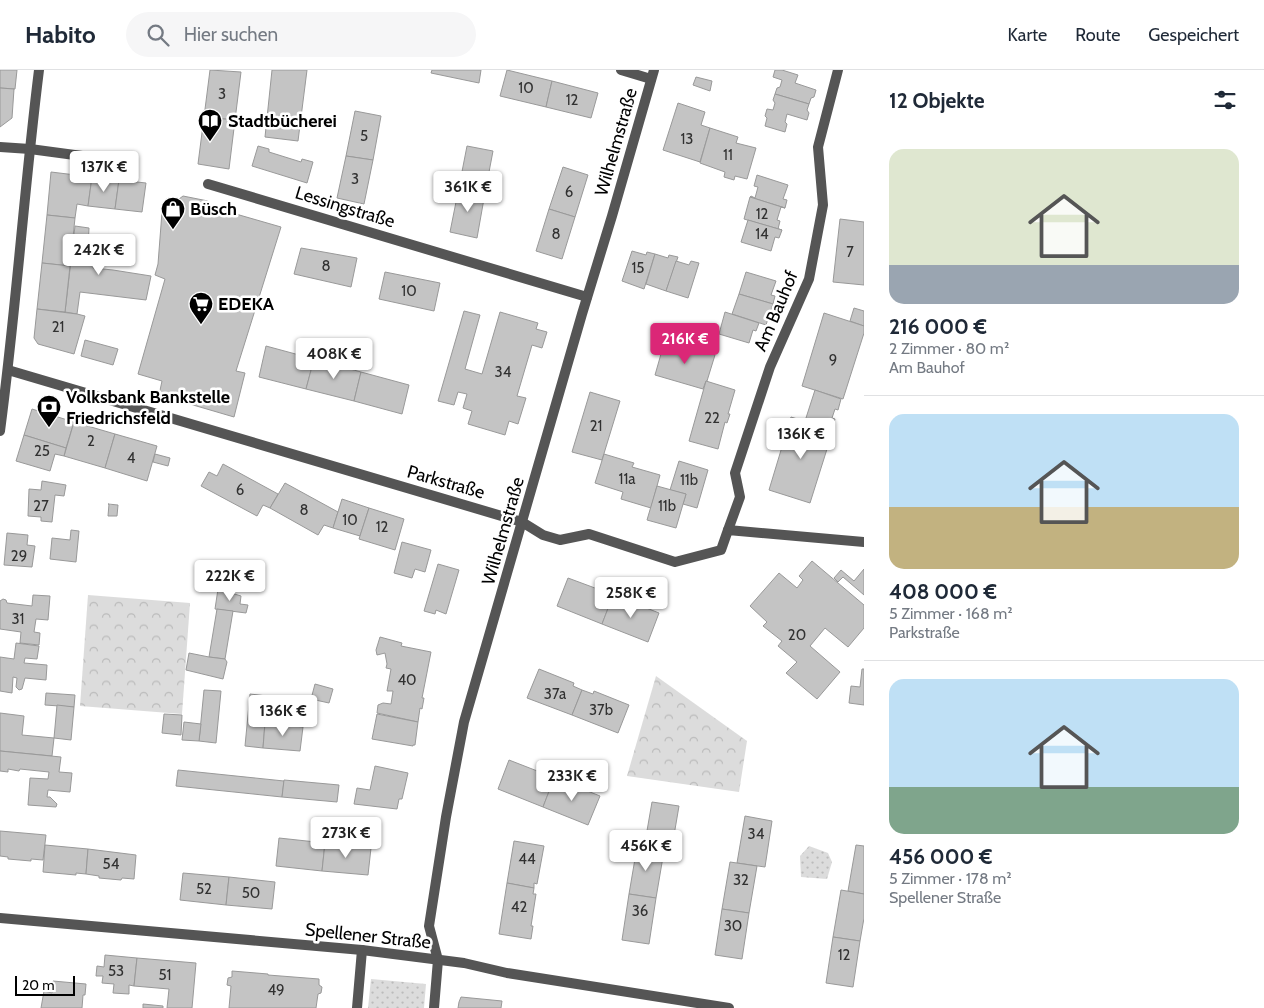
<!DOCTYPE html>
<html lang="de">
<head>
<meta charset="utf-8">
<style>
	body { margin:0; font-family:Cabin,sans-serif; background:#f6f6f7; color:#1f2937; height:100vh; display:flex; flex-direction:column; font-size:19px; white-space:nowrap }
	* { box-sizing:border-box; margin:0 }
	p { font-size:16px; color:#747a83 }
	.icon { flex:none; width:28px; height:28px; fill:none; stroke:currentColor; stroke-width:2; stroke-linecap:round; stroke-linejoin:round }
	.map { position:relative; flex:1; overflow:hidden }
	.side { display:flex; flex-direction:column; background:#fff; width:400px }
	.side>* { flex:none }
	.scale { position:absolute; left:15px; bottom:12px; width:60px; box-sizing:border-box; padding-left:5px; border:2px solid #000; border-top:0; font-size:14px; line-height:18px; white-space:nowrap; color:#000; -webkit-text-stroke:4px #fff; paint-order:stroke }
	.price { position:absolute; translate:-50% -42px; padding:0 11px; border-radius:5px; background:#fff; color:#222; font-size:16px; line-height:32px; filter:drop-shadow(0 1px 2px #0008) }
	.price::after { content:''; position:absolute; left:50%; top:30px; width:15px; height:11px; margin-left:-8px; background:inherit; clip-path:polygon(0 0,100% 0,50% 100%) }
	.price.current { background:#db2777; color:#fff }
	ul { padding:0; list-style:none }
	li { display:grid; align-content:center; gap:10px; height:265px; padding:0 25px }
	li+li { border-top:1px solid #e0e1e3 }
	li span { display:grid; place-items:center; height:155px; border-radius:15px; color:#555 }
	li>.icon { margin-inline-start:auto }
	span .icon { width:90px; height:90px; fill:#fffc; stroke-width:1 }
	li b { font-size:21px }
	h2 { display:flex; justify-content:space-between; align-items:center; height:60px; padding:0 25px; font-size:21px }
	header { display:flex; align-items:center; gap:30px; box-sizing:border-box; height:70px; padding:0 25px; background:#fff; border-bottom:1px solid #e0e1e3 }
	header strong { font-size:24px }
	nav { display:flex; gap:28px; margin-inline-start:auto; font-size:18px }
	.search { width:350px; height:45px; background:#f6f6f7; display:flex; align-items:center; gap:12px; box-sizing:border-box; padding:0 18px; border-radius:28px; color:#747a83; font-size:19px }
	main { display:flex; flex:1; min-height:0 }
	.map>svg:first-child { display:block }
</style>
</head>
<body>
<header>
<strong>Habito</strong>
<div class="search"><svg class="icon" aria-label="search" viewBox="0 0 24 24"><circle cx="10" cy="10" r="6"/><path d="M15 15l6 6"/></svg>Hier suchen</div>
<nav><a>Karte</a><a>Route</a><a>Gespeichert</a></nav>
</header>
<main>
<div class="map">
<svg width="864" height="938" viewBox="0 0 864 938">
	<defs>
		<pattern id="forest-crowns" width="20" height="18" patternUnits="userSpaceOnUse" patternTransform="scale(1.25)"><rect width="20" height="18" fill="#dcdcdc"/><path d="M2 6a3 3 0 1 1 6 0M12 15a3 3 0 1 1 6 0" fill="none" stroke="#bbb"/></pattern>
		<pattern id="park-dots" width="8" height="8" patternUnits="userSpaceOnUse" patternTransform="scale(1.25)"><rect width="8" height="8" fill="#dcdcdc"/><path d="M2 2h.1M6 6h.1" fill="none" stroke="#bbb" stroke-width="1.8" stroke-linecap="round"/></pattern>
	</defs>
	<rect width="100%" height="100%" fill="#fff"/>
	<g fill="url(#forest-crowns)">
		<polygon points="88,525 190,533 182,644 80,636"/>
		<polygon points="656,606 747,671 739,722 627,706"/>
	</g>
	<g fill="url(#park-dots)">
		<polygon points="809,776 828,783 832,792 827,809 801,807 800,786"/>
		<polygon points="371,909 426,914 424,938 368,938"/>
	</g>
	<g fill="#c4c4c4" stroke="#999">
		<polygon points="0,0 17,0 15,19 0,18"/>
		<polygon points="210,0 241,2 235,50 204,47"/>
		<polygon points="272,0 307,0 298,71 265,67"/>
		<polygon points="432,0 481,0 479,13 431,3"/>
		<polygon points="507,0 552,11 546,37 500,26"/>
		<polygon points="775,0 782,0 798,5 795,13 816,20 814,27 811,28 809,34 775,24 777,18 780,17 782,10 773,7"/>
		<polygon points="696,7 712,11 710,21 693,15"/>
		<polygon points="552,11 598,23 591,48 546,37"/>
		<polygon points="0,18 14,19 12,48 0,57"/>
		<polygon points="775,24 809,34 807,40 809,43 807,50 787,44 785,52 787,54 785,62 765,56 767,48 765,46 767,39 773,40 775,33 773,30"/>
		<polygon points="678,33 705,42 701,55 710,58 700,92 663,80"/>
		<polygon points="355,41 381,46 373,90 346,86"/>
		<polygon points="204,47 235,50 229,99 198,94"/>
		<polygon points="710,58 738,67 736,73 756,78 747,109 735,106 734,110 724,107 725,102 700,93"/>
		<polygon points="258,76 269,79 269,82 301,92 302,89 313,92 307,113 252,96"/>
		<polygon points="467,76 493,81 485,123 459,117"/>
		<polygon points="346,86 373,90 364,134 337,128"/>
		<polygon points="563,97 588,105 575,147 549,139"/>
		<polygon points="51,102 92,107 88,136 77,134 75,148 47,145"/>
		<polygon points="757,105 788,115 783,129 787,130 785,138 750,127 751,126 755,128 758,117 754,116"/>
		<polygon points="92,107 119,110 115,139 88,136"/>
		<polygon points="119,110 146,113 142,142 115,139"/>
		<polygon points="459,117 485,123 477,168 450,162"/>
		<polygon points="183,126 208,131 215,138 281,157 236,301 245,303 234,347 159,325 162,311 138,304 165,209 155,205 158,194 162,142"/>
		<polygon points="750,127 785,138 781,137 777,150 780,151 778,159 782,160 744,149"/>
		<polygon points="549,139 575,147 562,189 536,181"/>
		<polygon points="47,145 75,148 70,196 42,193"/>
		<polygon points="840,149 864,152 864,215 833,212"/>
		<polygon points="748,150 782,160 779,168 775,167 771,181 741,172"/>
		<polygon points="75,156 89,158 88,178 96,177 93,198 113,200 151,206 146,230 80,222 77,244 65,242"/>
		<polygon points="301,178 357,188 351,217 294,204"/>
		<polygon points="632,181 646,185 647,182 655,184 644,219 622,211"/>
		<polygon points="655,184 668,188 669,185 678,187 666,221 646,214"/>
		<polygon points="676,191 689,195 691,191 699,193 688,228 666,221"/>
		<polygon points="42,193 70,196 65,242 37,239"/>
		<polygon points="385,202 440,213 434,241 379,229"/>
		<polygon points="746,202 776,211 771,225 775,226 773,234 739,224"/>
		<polygon points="739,224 773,234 766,255 732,244"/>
		<polygon points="854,238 864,241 864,256 850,251"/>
		<polygon points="37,239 77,244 85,246 74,284 38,274 34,268"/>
		<polygon points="464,241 480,245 465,299 482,304 500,242 538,253 536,259 547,262 542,278 532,275 517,326 526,328 518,354 509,351 505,365 468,354 472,341 463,338 467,324 458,322 454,335 438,331"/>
		<polygon points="725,242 759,253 756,261 753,260 749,273 719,264"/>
		<polygon points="824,243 864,256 864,263 843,329 802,316"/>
		<polygon points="85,270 118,279 113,295 81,286"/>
		<polygon points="665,270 715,285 707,311 706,311 703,319 655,305"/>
		<polygon points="266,276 314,289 306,319 259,307"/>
		<polygon points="314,289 361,302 354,331 306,319"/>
		<polygon points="361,302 409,315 402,344 354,331"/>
		<polygon points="706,311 735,320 728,344 730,344 727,353 725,352 718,379 689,371"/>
		<polygon points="815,320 841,329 838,340 835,339 832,348 835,349 832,360 805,351"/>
		<polygon points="590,322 620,331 602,390 572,382"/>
		<polygon points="32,339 74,352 66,378 24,365"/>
		<polygon points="791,347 833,360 810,433 769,420"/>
		<polygon points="74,352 115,364 105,398 64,386"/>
		<polygon points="115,364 157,376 147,411 105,398"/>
		<polygon points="24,365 66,378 64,386 55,384 50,401 16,391"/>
		<polygon points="155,384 170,388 168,396 153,392"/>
		<polygon points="604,384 634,393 632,397 660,405 651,438 621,429 623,422 595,413"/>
		<polygon points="679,391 708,400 697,438 683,434 686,424 670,420"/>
		<polygon points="223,394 278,424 270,438 263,435 257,446 201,416 209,402 217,406"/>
		<polygon points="42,411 66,415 64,426 55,425 52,452 41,451 41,447 28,446 29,419 41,420"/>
		<polygon points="285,413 338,442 333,458 324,455 318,465 270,438"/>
		<polygon points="657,416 686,424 676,458 647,450"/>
		<polygon points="342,429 369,438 360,466 333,458"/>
		<polygon points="108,434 118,435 117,446 108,446 109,434"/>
		<polygon points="369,438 404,449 395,480 359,469"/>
		<polygon points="71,460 79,461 76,492 50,489 52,468 70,470"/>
		<polygon points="7,463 28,465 27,475 35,476 32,497 4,495"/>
		<polygon points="402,472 431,480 425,502 415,499 412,508 394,503"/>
		<polygon points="812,491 864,535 864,558 848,577 825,558 810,576 840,602 817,629 786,603 797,592 778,576 782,571 763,556 767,552 750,536 779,503 797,518 803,510 799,506"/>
		<polygon points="438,494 459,500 446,544 436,540 435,544 424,541"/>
		<polygon points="864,499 864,525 843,507 838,512 834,508 841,500 854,511"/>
		<polygon points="568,508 603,521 602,525 612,528 602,554 557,536"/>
		<polygon points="218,519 241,526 240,534 248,535 246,543 215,539"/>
		<polygon points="33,525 50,526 48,550 36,549 34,562 40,563 39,575 20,573 21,562 0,559 0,531 3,529 6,530 7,533 32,536"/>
		<polygon points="612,528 622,532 624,529 659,543 648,572 602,554"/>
		<polygon points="217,539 233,541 225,589 209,587"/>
		<polygon points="380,567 402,573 401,576 431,582 422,628 424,628 422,639 420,638 418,652 377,643 378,635 383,633 391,634 393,621 387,621 391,599 386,598 387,594 385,583 377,585 376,580"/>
		<polygon points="16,573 39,576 37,589 25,588 24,593 47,595 46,610 25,608 22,619 19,620 16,617 17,608 13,607 12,623 0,621 0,587 14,589"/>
		<polygon points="189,583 209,587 225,589 227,592 223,609 186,600"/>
		<polygon points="539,599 574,613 573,616 582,620 572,645 527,628"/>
		<polygon points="862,599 864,599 864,635 849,633 851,616 860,617"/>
		<polygon points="315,614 333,619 329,633 311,629"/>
		<polygon points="204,620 221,621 216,673 199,671"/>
		<polygon points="582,620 593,624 594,621 629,635 618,663 572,645"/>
		<polygon points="46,623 75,625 74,637 45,635"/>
		<polygon points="250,624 267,626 263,678 245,676"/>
		<polygon points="57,635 74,637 71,670 54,668"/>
		<polygon points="0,643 24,646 22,665 54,668 52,686 0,681"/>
		<polygon points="164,644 182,645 181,665 162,663"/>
		<polygon points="377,644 418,652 415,675 413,675 413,676 372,669"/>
		<polygon points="184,652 201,654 199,671 182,670"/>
		<polygon points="265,653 303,657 300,681 263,678"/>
		<polygon points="0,681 61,687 59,702 72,703 70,722 48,720 47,727 50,727 57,734 56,737 28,735 30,708 48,709 49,702 20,699 19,701 8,699 8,702 0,701"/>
		<polygon points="509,690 545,704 543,707 553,711 543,737 498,719"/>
		<polygon points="375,696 408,703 402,729 399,729 397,739 354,734 357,718 370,720"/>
		<polygon points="178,700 284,711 282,727 176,716"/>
		<polygon points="284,710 339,715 337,732 282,727"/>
		<polygon points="553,711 563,716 565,712 600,726 588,755 543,737"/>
		<polygon points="652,732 679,736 671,783 644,778"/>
		<polygon points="745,746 772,751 765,797 737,793"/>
		<polygon points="0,761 46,765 43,790 31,789 31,791 8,789 8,787 0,786"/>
		<polygon points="279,768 325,773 322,801 276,796"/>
		<polygon points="514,771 544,776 537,814 534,813 534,818 507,813"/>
		<polygon points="325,773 371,778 368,805 322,801"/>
		<polygon points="45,775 88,779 86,804 76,803 76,805 43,802"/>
		<polygon points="856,775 864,776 864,824 848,821"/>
		<polygon points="637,777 664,781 656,828 629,824"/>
		<polygon points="88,779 136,785 134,809 122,808 121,810 99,808 99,806 86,804"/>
		<polygon points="730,792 757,796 749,843 722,839"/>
		<polygon points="183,803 229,807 226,835 180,830"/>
		<polygon points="229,807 275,812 272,839 226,835"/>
		<polygon points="507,813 534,818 533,824 536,824 531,856 533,856 531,869 499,864"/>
		<polygon points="841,820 864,824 864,848 860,871 833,867"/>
		<polygon points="629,824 656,828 649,874 622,870"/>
		<polygon points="722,839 749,843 742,889 715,885"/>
		<polygon points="833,867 860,871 853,917 826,913"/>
		<polygon points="105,885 137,888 134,916 129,915 129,924 113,923 114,914 102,913 103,906 96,906 97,896 104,897"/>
		<polygon points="137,888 196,893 192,938 167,938 169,919 134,916"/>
		<polygon points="232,901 268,904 268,905 319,909 319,915 322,917 321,923 318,924 316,938 229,938 231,916 227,915 228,908 232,907"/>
		<polygon points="53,911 86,914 85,925 83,925 82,938 41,938 44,921 52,923"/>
		<polygon points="461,927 502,931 501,938 458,938 459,932"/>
		<polygon points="143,934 163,936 163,938 143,938"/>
	</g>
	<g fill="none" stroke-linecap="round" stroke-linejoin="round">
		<polyline stroke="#555" stroke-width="10" points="357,938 362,880"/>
		<g stroke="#555" stroke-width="10">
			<polyline points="621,0 651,9"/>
			<polyline points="0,77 30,79 97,88"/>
			<polyline points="208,114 587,227"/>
			<polyline points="8,300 522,452 543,465 560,470 589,464 675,492 721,480 728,460 864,472"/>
			<path d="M 0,361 C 16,241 24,120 39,0"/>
			<polyline points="728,460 740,427 735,403 770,297 809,209 823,135 818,77 838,0"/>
			<polyline points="434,938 438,890 429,856 446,747 464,652 582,244 612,146 654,0"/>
		</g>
		<polyline stroke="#555" stroke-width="10" points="0,848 362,880 464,893 507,903 729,938"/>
	</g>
	<defs>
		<symbol id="library-pin" viewBox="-11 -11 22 30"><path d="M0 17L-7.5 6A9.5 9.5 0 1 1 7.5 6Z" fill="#000" stroke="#fff"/><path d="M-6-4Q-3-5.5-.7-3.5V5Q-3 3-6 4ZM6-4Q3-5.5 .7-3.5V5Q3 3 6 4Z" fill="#fff"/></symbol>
		<symbol id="shop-pin" viewBox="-11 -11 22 30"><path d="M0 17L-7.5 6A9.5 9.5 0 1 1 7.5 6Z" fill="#000" stroke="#fff"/><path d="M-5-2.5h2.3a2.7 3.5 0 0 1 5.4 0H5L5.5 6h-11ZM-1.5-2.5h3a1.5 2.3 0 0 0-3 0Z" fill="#fff"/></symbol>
		<symbol id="supermarket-pin" viewBox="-11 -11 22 30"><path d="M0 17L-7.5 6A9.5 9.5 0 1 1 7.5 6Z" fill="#000" stroke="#fff"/><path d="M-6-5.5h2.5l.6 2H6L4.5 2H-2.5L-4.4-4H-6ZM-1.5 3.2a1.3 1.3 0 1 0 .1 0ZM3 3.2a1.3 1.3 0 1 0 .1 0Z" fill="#fff"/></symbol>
		<symbol id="bank-pin" viewBox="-11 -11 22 30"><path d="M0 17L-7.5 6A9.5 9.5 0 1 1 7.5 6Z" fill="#000" stroke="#fff"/><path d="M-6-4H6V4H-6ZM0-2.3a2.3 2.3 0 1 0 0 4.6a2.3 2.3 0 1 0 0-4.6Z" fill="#fff"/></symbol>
	</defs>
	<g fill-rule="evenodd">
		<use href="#library-pin" x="196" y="37" width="28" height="38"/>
		<use href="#shop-pin" x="159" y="125" width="28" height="38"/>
		<use href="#supermarket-pin" x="187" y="220" width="28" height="38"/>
		<use href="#bank-pin" x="35" y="323" width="28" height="38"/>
	</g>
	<g text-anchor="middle" stroke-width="5" stroke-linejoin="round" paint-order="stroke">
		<g font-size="15" fill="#313131">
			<text x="526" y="23">10</text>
			<text x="222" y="29">3</text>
			<text x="572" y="35">12</text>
			<text x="364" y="71">5</text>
			<text x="687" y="74">13</text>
			<text x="728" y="90">11</text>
			<text x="355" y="114">3</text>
			<text x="569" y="127">6</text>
			<text x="762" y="149">12</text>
			<text x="556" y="169">8</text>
			<text x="762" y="169">14</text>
			<text x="850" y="187">7</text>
			<text x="326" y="201">8</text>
			<text x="638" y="203">15</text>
			<text x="409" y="226">10</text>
			<text x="58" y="262">21</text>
			<text x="833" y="295">9</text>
			<text x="503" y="307">34</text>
			<text x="712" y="353">22</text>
			<text x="596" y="361">21</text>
			<text x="91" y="376">2</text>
			<text x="42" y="386">25</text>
			<text x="131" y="393">4</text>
			<text x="627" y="414">11a</text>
			<text x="689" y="415">11b</text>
			<text x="240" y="425">6</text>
			<text x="41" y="441">27</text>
			<text x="667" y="441">11b</text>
			<text x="304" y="445">8</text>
			<text x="350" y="455">10</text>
			<text x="382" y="462">12</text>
			<text x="19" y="491">29</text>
			<text x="18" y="554">31</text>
			<text x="797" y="570">20</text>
			<text x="407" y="615">40</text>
			<text x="555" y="629">37a</text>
			<text x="601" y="645">37b</text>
			<text x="756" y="769">34</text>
			<text x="527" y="794">44</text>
			<text x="111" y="799">54</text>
			<text x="741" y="815">32</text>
			<text x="204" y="824">52</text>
			<text x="251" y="828">50</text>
			<text x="519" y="842">42</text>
			<text x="640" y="846">36</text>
			<text x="733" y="861">30</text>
			<text x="844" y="890">12</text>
			<text x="116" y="906">53</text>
			<text x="165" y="910">51</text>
			<text x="276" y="925">49</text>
		</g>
		<g font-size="18" font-weight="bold" fill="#000" stroke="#fff" text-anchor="start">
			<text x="228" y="57">Stadtbücherei</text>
			<text x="190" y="145">Büsch</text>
			<text x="218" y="240">EDEKA</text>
			<text x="66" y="333">Volksbank Bankstelle<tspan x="66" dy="21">Friedrichsfeld</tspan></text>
		</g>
		<g font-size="18" fill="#000" stroke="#fff">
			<text transform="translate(616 72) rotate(-74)" y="6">Wilhelmstraße</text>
			<text transform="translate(345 137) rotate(17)" y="6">Lessingstraße</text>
			<text transform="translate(776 241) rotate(-67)" y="6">Am Bauhof</text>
			<text transform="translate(446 412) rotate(16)" y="6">Parkstraße</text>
			<text transform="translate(503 461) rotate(-74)" y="6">Wilhelmstraße</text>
			<text transform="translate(368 866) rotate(6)" y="6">Spellener Straße</text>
		</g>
	</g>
</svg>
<div class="scale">20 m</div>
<b class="price" style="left:104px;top:123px">137K €</b>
<b class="price" style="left:468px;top:143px">361K €</b>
<b class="price" style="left:99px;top:206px">242K €</b>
<b class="price current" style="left:685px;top:295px">216K €</b>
<b class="price" style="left:334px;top:310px">408K €</b>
<b class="price" style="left:801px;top:390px">136K €</b>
<b class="price" style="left:230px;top:532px">222K €</b>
<b class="price" style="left:631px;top:549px">258K €</b>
<b class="price" style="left:283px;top:667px">136K €</b>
<b class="price" style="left:572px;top:732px">233K €</b>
<b class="price" style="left:346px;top:789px">273K €</b>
<b class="price" style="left:646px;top:802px">456K €</b>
</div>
<section class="side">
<h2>12 Objekte<svg class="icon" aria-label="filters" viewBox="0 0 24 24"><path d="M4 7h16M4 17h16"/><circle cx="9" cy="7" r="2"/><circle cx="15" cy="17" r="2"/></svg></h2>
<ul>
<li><span style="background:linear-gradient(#dfe7d0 75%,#9aa5b1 0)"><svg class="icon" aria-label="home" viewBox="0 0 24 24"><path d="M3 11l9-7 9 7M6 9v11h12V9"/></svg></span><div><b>216 000 €</b><p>2 Zimmer · 80 m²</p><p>Am Bauhof</p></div></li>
<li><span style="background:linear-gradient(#bfe0f5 60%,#c2b280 0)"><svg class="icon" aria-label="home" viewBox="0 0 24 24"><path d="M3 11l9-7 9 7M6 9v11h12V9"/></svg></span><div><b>408 000 €</b><p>5 Zimmer · 168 m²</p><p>Parkstraße</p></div></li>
<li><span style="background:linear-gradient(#bfe0f5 70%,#7fa58c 0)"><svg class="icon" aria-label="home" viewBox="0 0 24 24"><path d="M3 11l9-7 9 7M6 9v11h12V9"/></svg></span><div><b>456 000 €</b><p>5 Zimmer · 178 m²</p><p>Spellener Straße</p></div></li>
</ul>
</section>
</main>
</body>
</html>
